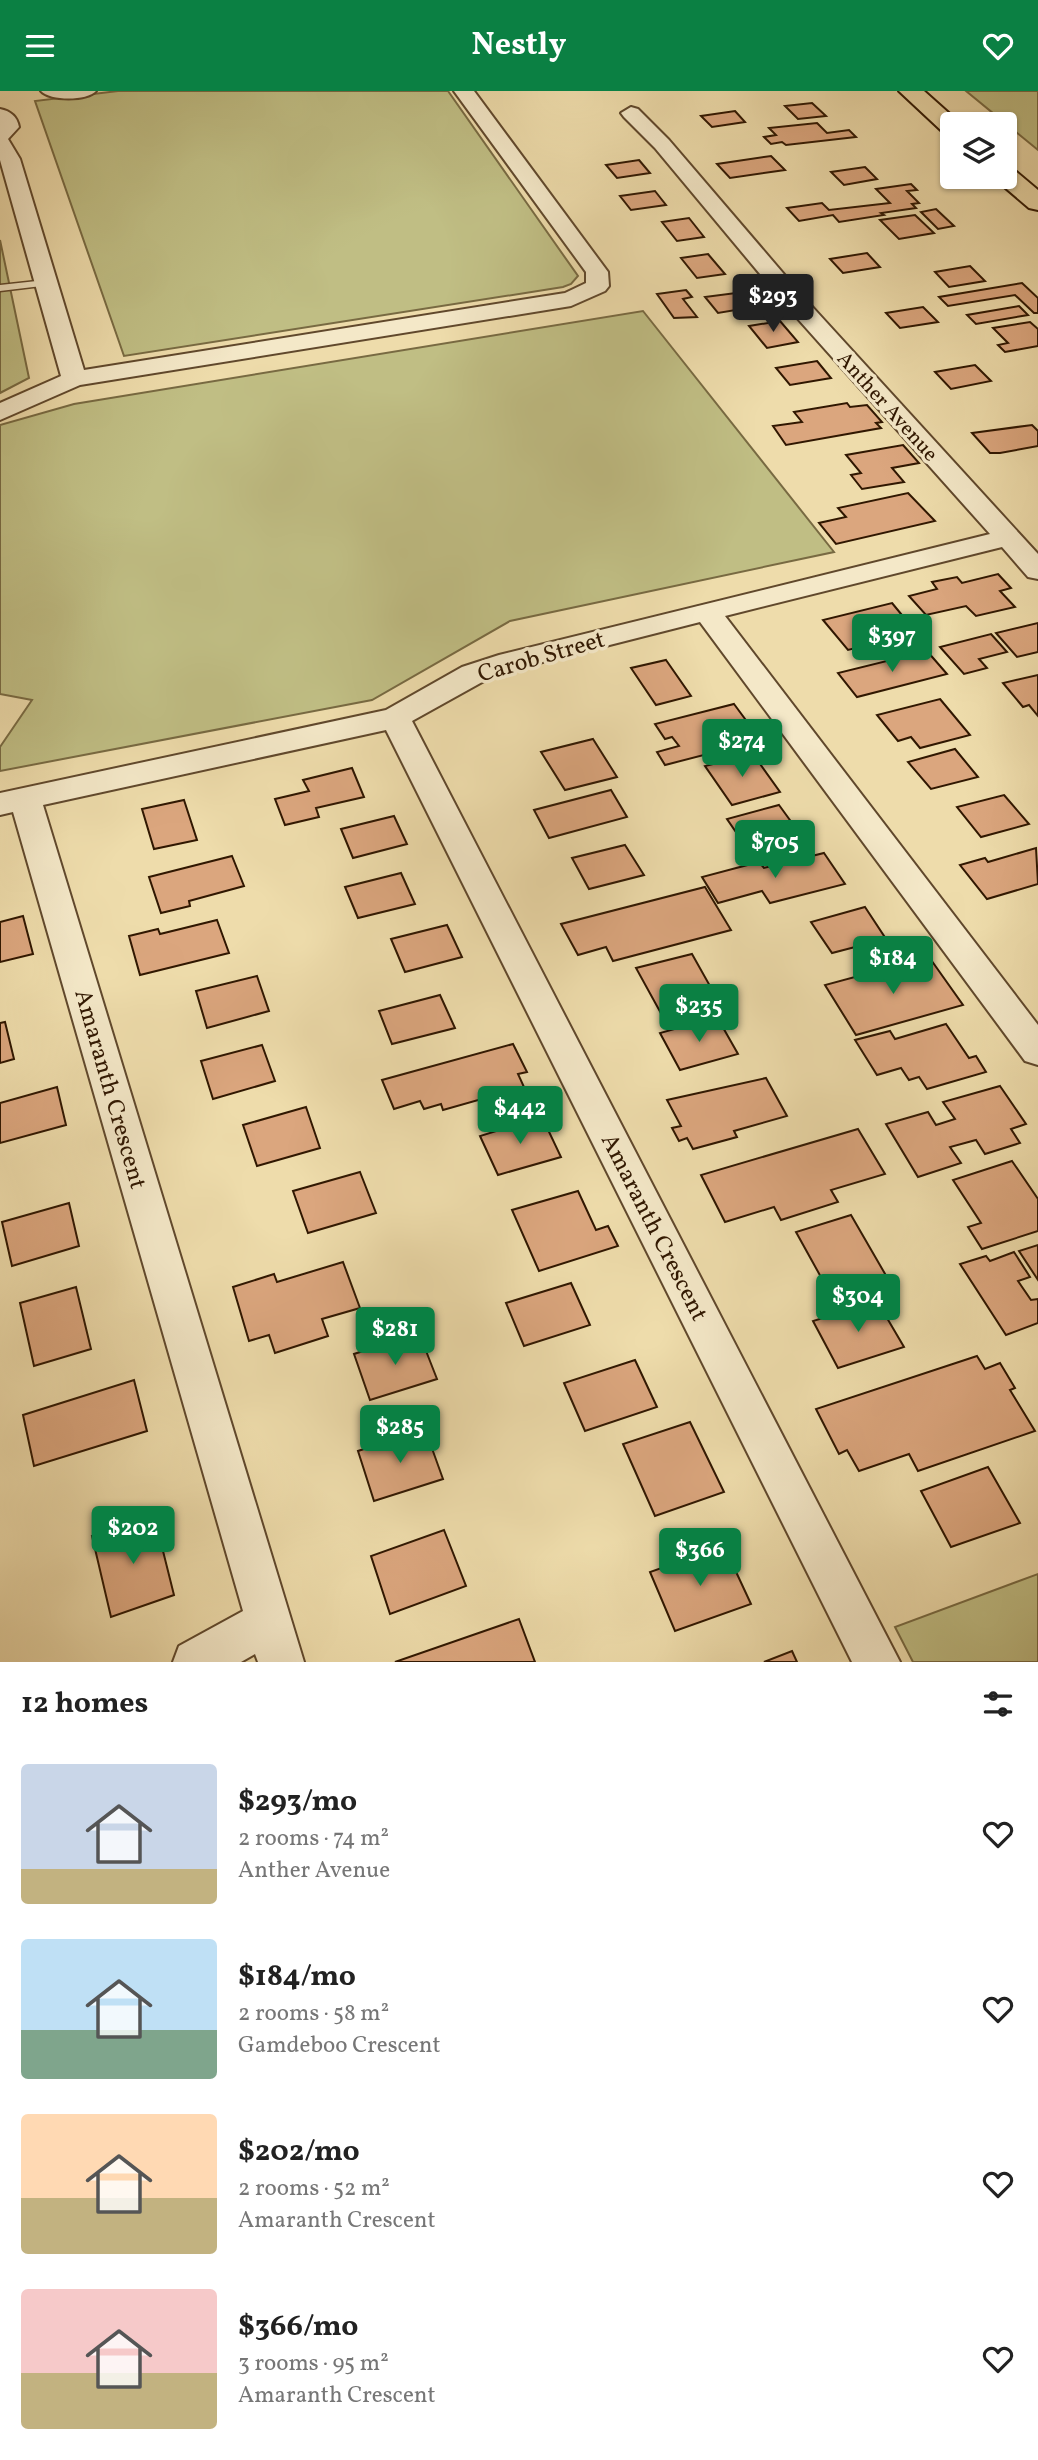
<!DOCTYPE html>
<html lang="en">
<head>
<meta charset="utf-8">
<style>
	body { margin:0; font-family:Vollkorn,serif; background:#f2f2f2; color:#222; height:100vh; display:flex; flex-direction:column; font-size:26px; white-space:nowrap }
	* { box-sizing:border-box; margin:0 }
	p { font-size:23px; color:#767676 }
	.icon { flex:none; width:38px; height:38px; fill:none; stroke:currentColor; stroke-width:2; stroke-linecap:round; stroke-linejoin:round }
	.map { position:relative; height:1571px; overflow:hidden }
	.side { display:flex; flex-direction:column; background:#fff; flex:1 }
	.side>* { flex:none }
	.buttons { position:absolute; left:940px; top:21px; display:grid; gap:14px }
	.buttons a { display:grid; place-items:center; width:77px; height:77px; border-radius:7px; background:#fff; box-shadow:0 2px 5px #0004; font-size:35px }
	.price { position:absolute; translate:-50% -60px; padding:0 16px; border-radius:7px; background:#0b8043; color:#fff; font-size:23px; line-height:46px; filter:drop-shadow(0 2px 4px #0008) }
	.price::after { content:''; position:absolute; left:50%; top:42px; width:21px; height:16px; margin-left:-10px; background:inherit; clip-path:polygon(0 0,100% 0,50% 100%) }
	.price.active { background:#222; color:#fff }
	ul { padding:0; list-style:none }
	li { display:flex; align-items:center; gap:21px; height:175px; padding:0 21px }
	li span { display:grid; place-items:center; flex:none; width:196px; height:140px; border-radius:7px; color:#555 }
	li>.icon { margin-inline-start:auto }
	span .icon { width:84px; height:84px; fill:#fffc; stroke-width:1 }
	li b { font-size:30px }
	h2 { display:flex; justify-content:space-between; align-items:center; height:84px; padding:0 21px; font-size:30px }
	header { display:flex; justify-content:space-between; align-items:center; height:91px; padding:0 21px; background:#0b8043; color:#fff; font-size:32px; font-weight:700 }
	.map>svg:first-child { display:block }
</style>
</head>
<body>
<header><svg class="icon" aria-label="menu" viewBox="0 0 24 24"><path d="M4 6h16M4 12h16M4 18h16"/></svg>Nestly<svg class="icon" aria-label="heart" viewBox="0 0 24 24"><path d="M12 20l-8-8c-3-5 5-10 8-4 3-6 11-1 8 4z"/></svg></header>
<div class="map">
<svg width="1038" height="1571" viewBox="0 0 1038 1571">
	<rect width="100%" height="100%" fill="#eedcab"/>
	<filter id="stains"><feTurbulence type="fractalNoise" baseFrequency=".00286" numOctaves="4"/><feColorMatrix values="0 0 0 0 .2 0 0 0 0 .09 0 0 0 0 .02 0 0 0 .5 -.17"/></filter>
	<radialGradient id="worn" r=".72"><stop offset=".6" stop-color="#630" stop-opacity="0"/><stop offset="1" stop-color="#630" stop-opacity=".3"/></radialGradient>
	<g fill="#c0be84" stroke="#786a42" stroke-width="2">
		<polygon points="118,0 448,0 578,185 571,193 563,196 124,265 35,10"/>
		<polygon points="966,0 1038,0 1038,59"/>
		<polygon points="0,149 29,287 0,302"/>
		<polygon points="643,220 834,461 510,530 372,609 0,680 0,656 32,609 0,603 0,334 74,313"/>
		<polygon points="1038,1483 1038,1571 913,1571 895,1536"/>
	</g>
	<g fill="#dba67e" stroke="#301701" stroke-width="2">
		<polygon points="812,12 826,25 798,28 785,15"/>
		<polygon points="735,20 745,31 712,36 701,25"/>
		<polygon points="817,32 827,42 849,39 856,46 786,54 782,51 771,53 764,46 776,44 769,37"/>
		<polygon points="771,65 785,79 730,87 717,73"/>
		<polygon points="639,69 650,82 617,87 606,74"/>
		<polygon points="865,76 877,88 844,94 831,81"/>
		<polygon points="911,93 917,99 907,100 919,112 912,113 916,117 881,122 884,124 839,131 833,124 799,130 787,117 822,112 829,119 890,112 876,98"/>
		<polygon points="655,100 666,114 631,119 620,105"/>
		<polygon points="936,118 954,135 938,138 921,121"/>
		<polygon points="915,124 934,142 899,148 880,129"/>
		<polygon points="689,127 704,146 677,150 662,131"/>
		<polygon points="867,162 880,176 843,182 830,168"/>
		<polygon points="708,163 725,183 697,187 681,167"/>
		<polygon points="970,175 985,190 949,196 935,181"/>
		<polygon points="1022,192 1038,207 1038,222 1034,222 1015,204 948,215 939,206"/>
		<polygon points="686,199 692,206 683,208 697,226 674,227 657,203"/>
		<polygon points="759,199 771,213 718,222 705,206"/>
		<polygon points="1019,215 1028,224 976,233 967,224"/>
		<polygon points="923,216 938,231 900,237 886,222"/>
		<polygon points="780,230 798,251 767,257 749,235"/>
		<polygon points="1030,231 1038,238 1038,255 1005,261 998,254 1008,252 993,237"/>
		<polygon points="817,270 831,287 790,294 776,277"/>
		<polygon points="975,274 991,290 951,298 935,281"/>
		<polygon points="847,312 850,316 867,314 882,331 876,332 881,337 786,354 773,335 802,331 794,321"/>
		<polygon points="1032,334 1038,340 1038,355 1000,362 990,362 972,342"/>
		<polygon points="903,354 919,372 892,377 904,391 862,398 851,384 861,382 846,364"/>
		<polygon points="908,402 935,430 836,453 819,432 846,426 838,417"/>
		<polygon points="998,483 1011,497 1000,500 1015,516 976,525 966,515 926,524 909,505 937,498 932,491 957,486 962,492"/>
		<polygon points="892,512 906,529 870,538 880,551 848,559 823,529"/>
		<polygon points="1038,532 1038,561 1017,566 996,542"/>
		<polygon points="991,543 1007,561 979,568 987,577 964,583 940,556"/>
		<polygon points="927,560 947,583 857,606 838,582"/>
		<polygon points="666,569 691,605 656,614 631,577"/>
		<polygon points="1038,584 1038,625 1029,614 1023,616 1003,592"/>
		<polygon points="940,608 970,644 920,657 911,646 898,650 877,624"/>
		<polygon points="734,613 748,632 738,635 744,643 728,646 735,656 665,674 657,661 679,655 672,646 665,648 655,633"/>
		<polygon points="593,648 617,686 565,699 541,661"/>
		<polygon points="955,658 978,686 931,698 908,671"/>
		<polygon points="753,663 780,701 732,714 705,675"/>
		<polygon points="352,677 364,706 316,717 319,726 285,734 275,708 309,700 303,689"/>
		<polygon points="611,699 627,726 549,747 534,719"/>
		<polygon points="1004,704 1029,733 981,746 957,716"/>
		<polygon points="184,709 197,749 154,758 142,718"/>
		<polygon points="779,714 800,743 747,757 727,728"/>
		<polygon points="394,725 407,753 353,767 341,738"/>
		<polygon points="625,754 644,784 589,798 572,767"/>
		<polygon points="1036,757 1038,793 987,808 960,774 985,767 988,771"/>
		<polygon points="824,762 845,793 770,812 762,800 718,812 702,786 759,771 764,777"/>
		<polygon points="232,765 244,795 189,810 190,815 161,822 149,786"/>
		<polygon points="401,782 415,813 358,827 345,796"/>
		<polygon points="705,796 731,839 613,870 606,856 578,864 561,833"/>
		<polygon points="865,816 886,848 832,862 811,831"/>
		<polygon points="23,825 33,863 0,871 0,831"/>
		<polygon points="217,829 229,862 140,884 129,845 158,838 160,843"/>
		<polygon points="447,834 462,866 405,881 391,848"/>
		<polygon points="692,863 719,911 663,926 636,877"/>
		<polygon points="929,866 963,914 856,944 825,894"/>
		<polygon points="257,885 269,920 207,937 196,900"/>
		<polygon points="440,904 455,937 392,953 379,920"/>
		<polygon points="717,926 738,963 680,979 660,942"/>
		<polygon points="5,931 14,968 0,972 0,932"/>
		<polygon points="946,933 969,967 976,965 986,981 927,998 919,986 909,989 901,977 877,984 855,949 890,940 895,948"/>
		<polygon points="513,953 527,981 518,983 524,996 443,1019 441,1013 424,1018 420,1010 394,1018 382,989"/>
		<polygon points="262,954 275,990 213,1008 201,970"/>
		<polygon points="766,987 787,1025 734,1040 737,1046 693,1058 687,1047 679,1050 672,1037 681,1035 667,1009"/>
		<polygon points="1000,995 1026,1033 1011,1038 1020,1052 985,1063 976,1049 950,1056 961,1072 918,1086 886,1033 928,1021 936,1034 955,1028 943,1011"/>
		<polygon points="57,996 66,1034 0,1052 0,1012"/>
		<polygon points="306,1016 320,1057 257,1075 243,1034"/>
		<polygon points="542,1026 561,1066 498,1084 480,1045"/>
		<polygon points="858,1038 885,1083 831,1099 838,1111 781,1129 774,1116 725,1131 701,1084"/>
		<polygon points="1012,1070 1038,1108 1038,1140 982,1158 968,1136 981,1132 953,1089"/>
		<polygon points="360,1081 376,1122 308,1142 293,1100"/>
		<polygon points="578,1100 596,1139 608,1135 618,1155 539,1180 512,1119"/>
		<polygon points="69,1112 79,1155 12,1175 2,1131"/>
		<polygon points="851,1124 888,1188 832,1206 796,1141"/>
		<polygon points="1038,1154 1038,1189 1019,1160"/>
		<polygon points="1014,1161 1030,1186 1018,1190 1031,1209 1038,1208 1038,1232 1006,1244 960,1173 986,1165 990,1170"/>
		<polygon points="343,1171 360,1217 322,1228 328,1245 275,1262 269,1244 249,1250 233,1196 274,1183 277,1191"/>
		<polygon points="571,1192 590,1234 524,1255 506,1212"/>
		<polygon points="76,1196 91,1258 34,1275 20,1212"/>
		<polygon points="877,1210 904,1256 838,1277 813,1230"/>
		<polygon points="419,1242 437,1288 370,1309 354,1263"/>
		<polygon points="977,1265 985,1278 1000,1272 1015,1297 1010,1299 1035,1340 918,1380 909,1363 859,1380 847,1359 839,1363 816,1318"/>
		<polygon points="635,1269 657,1316 585,1340 564,1292"/>
		<polygon points="134,1289 147,1340 34,1375 23,1324"/>
		<polygon points="690,1331 724,1401 655,1425 623,1353"/>
		<polygon points="425,1338 443,1388 374,1410 358,1360"/>
		<polygon points="988,1376 1020,1432 951,1456 921,1400"/>
		<polygon points="154,1424 174,1504 111,1526 92,1445"/>
		<polygon points="444,1439 466,1495 390,1523 371,1465"/>
		<polygon points="724,1455 751,1513 675,1540 650,1481"/>
		<polygon points="519,1528 535,1571 395,1571"/>
		<polygon points="792,1560 797,1571 764,1571"/>
	</g>
	<g fill="none" stroke-linecap="round" stroke-linejoin="round">
		<defs>
			<polygon id="lane" points="46,189 50,190 50,194 0,200 0,194"/>
			<g id="street">
				<path d="M 41,0 L 96,0 C 87,10 50,10 41,0 Z"/>
				<path d="M 454,0 L 474,0 L 608,181 L 609,195 L 605,200 L 571,215 L 80,294 L 0,329 L 0,312 L 61,285 L 0,69 L 0,18 C 10,20 17,25 19,36 L 8,48 L 20,68 L 84,279 L 565,202 L 586,192 L 586,181 Z"/>
				<polygon points="631,16 638,18 669,49 806,209 1038,463 1038,488 1028,486 1002,456 725,525 1038,934 1038,974 1025,970 700,531 519,577 484,590 412,630 900,1571 852,1571 386,639 43,714 304,1571 258,1571 255,1563 241,1571 173,1571 179,1555 243,1520 13,721 0,724 0,702 386,619 462,576 499,564 990,443 790,219 655,57 624,26 621,22"/>
			</g>
			<g id="highway">
				<polygon points="899,0 924,0 961,33 952,33 952,44 944,42"/>
				<polygon points="1004,76 1013,78 1038,99 1038,119 1029,117 995,88 994,86 1004,86"/>
			</g>
		</defs>
		<use href="#lane" stroke="#60482c" stroke-width="3"/>
		<use href="#street" stroke="#60482c" stroke-width="4"/>
		<use href="#highway" stroke="#301701" stroke-width="4"/>
		<use href="#lane" fill="#f4e8c8" fill-rule="evenodd"/>
		<use href="#street" fill="#f4e8c8" fill-rule="evenodd"/>
		<use href="#highway" fill="#eedcab" fill-rule="evenodd"/>
	</g>
	<g text-anchor="middle" stroke-width="7" stroke-linejoin="round" paint-order="stroke">
		<g font-size="21" fill="#301701" stroke="#f4e8c8">
			<text transform="translate(888 315) rotate(48)" y="7">Anther Avenue</text>
		</g>
		<g font-size="24" fill="#301701" stroke="#f4e8c8">
			<text transform="translate(541 565) rotate(-16)" y="8">Carob Street</text>
			<text transform="translate(111 998) rotate(74)" y="8">Amaranth Crescent</text>
			<text transform="translate(655 1136) rotate(63)" y="8">Amaranth Crescent</text>
		</g>
	</g>
	<rect width="100%" height="100%" filter="url(#stains)"/>
	<rect width="100%" height="100%" fill="url(#worn)"/>
</svg>
<div class="buttons">
<a><svg class="icon" aria-label="layers" viewBox="0 0 24 24"><path d="M12 4l9 5-9 5-9-5zM3 14l9 5 9-5"/></svg></a>
</div>
<b class="price active" style="left:773px;top:243px">$293</b>
<b class="price" style="left:892px;top:583px">$397</b>
<b class="price" style="left:742px;top:688px">$274</b>
<b class="price" style="left:775px;top:789px">$705</b>
<b class="price" style="left:893px;top:905px">$184</b>
<b class="price" style="left:699px;top:953px">$235</b>
<b class="price" style="left:520px;top:1055px">$442</b>
<b class="price" style="left:858px;top:1243px">$304</b>
<b class="price" style="left:395px;top:1276px">$281</b>
<b class="price" style="left:400px;top:1374px">$285</b>
<b class="price" style="left:133px;top:1475px">$202</b>
<b class="price" style="left:700px;top:1497px">$366</b>
</div>
<section class="side">
<h2>12 homes<svg class="icon" aria-label="filters" viewBox="0 0 24 24"><path d="M4 7h16M4 17h16"/><circle cx="9" cy="7" r="2"/><circle cx="15" cy="17" r="2"/></svg></h2>
<ul>
<li><span style="background:linear-gradient(#c9d6e8 75%,#c2b280 0)"><svg class="icon" aria-label="home" viewBox="0 0 24 24"><path d="M3 11l9-7 9 7M6 9v11h12V9"/></svg></span><div><b>$293/mo</b><p>2 rooms · 74 m²</p><p>Anther Avenue</p></div><svg class="icon" aria-label="heart" viewBox="0 0 24 24"><path d="M12 20l-8-8c-3-5 5-10 8-4 3-6 11-1 8 4z"/></svg></li>
<li><span style="background:linear-gradient(#bfe0f5 65%,#7fa58c 0)"><svg class="icon" aria-label="home" viewBox="0 0 24 24"><path d="M3 11l9-7 9 7M6 9v11h12V9"/></svg></span><div><b>$184/mo</b><p>2 rooms · 58 m²</p><p>Gamdeboo Crescent</p></div><svg class="icon" aria-label="heart" viewBox="0 0 24 24"><path d="M12 20l-8-8c-3-5 5-10 8-4 3-6 11-1 8 4z"/></svg></li>
<li><span style="background:linear-gradient(#ffd9b3 60%,#c2b280 0)"><svg class="icon" aria-label="home" viewBox="0 0 24 24"><path d="M3 11l9-7 9 7M6 9v11h12V9"/></svg></span><div><b>$202/mo</b><p>2 rooms · 52 m²</p><p>Amaranth Crescent</p></div><svg class="icon" aria-label="heart" viewBox="0 0 24 24"><path d="M12 20l-8-8c-3-5 5-10 8-4 3-6 11-1 8 4z"/></svg></li>
<li><span style="background:linear-gradient(#f6c9c9 60%,#c2b280 0)"><svg class="icon" aria-label="home" viewBox="0 0 24 24"><path d="M3 11l9-7 9 7M6 9v11h12V9"/></svg></span><div><b>$366/mo</b><p>3 rooms · 95 m²</p><p>Amaranth Crescent</p></div><svg class="icon" aria-label="heart" viewBox="0 0 24 24"><path d="M12 20l-8-8c-3-5 5-10 8-4 3-6 11-1 8 4z"/></svg></li>
</ul>
</section>
</body>
</html>
